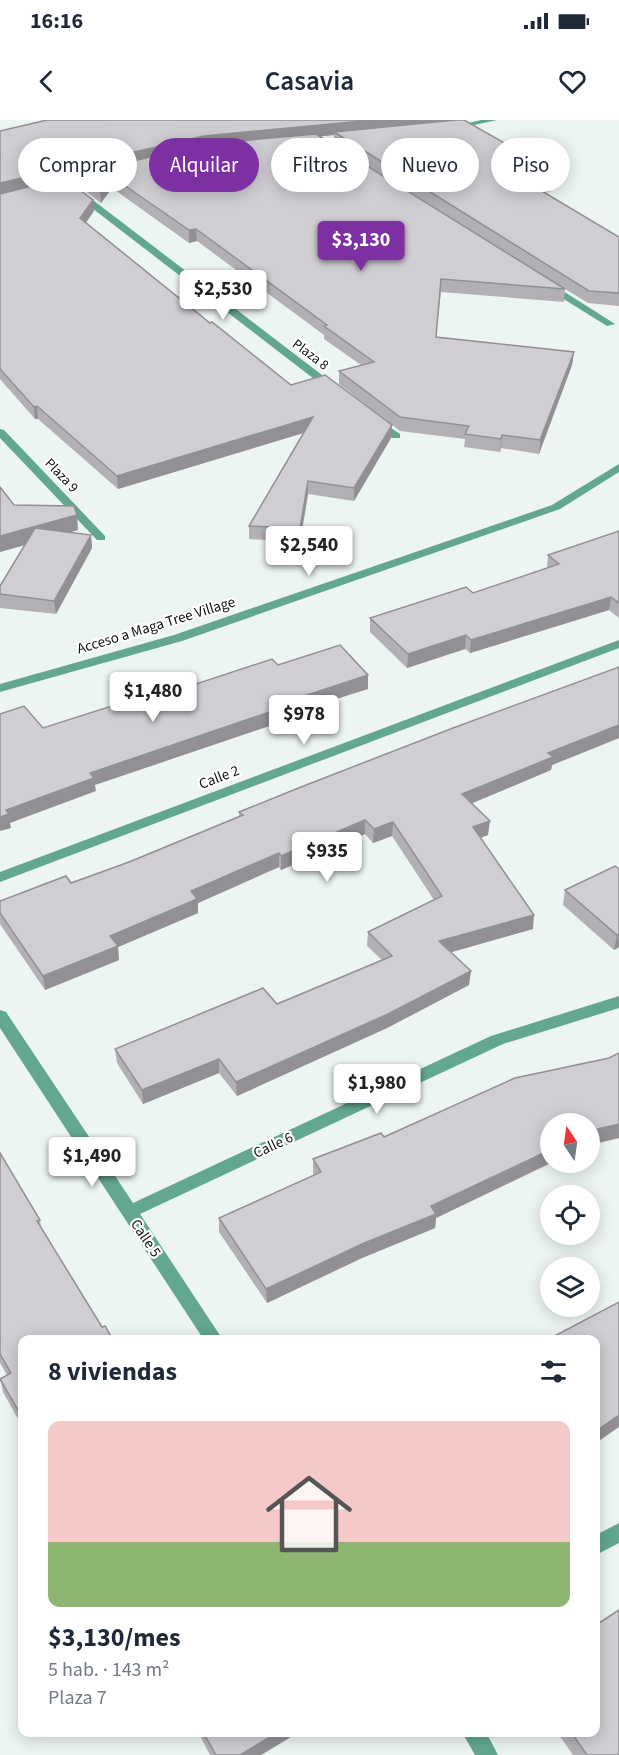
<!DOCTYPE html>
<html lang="es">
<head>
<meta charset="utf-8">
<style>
	body { margin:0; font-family:"Source Sans 3",sans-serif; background:#f2f2f3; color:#1f2937; height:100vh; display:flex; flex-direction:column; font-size:22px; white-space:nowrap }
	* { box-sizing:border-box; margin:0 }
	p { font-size:20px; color:#747a83 }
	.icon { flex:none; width:33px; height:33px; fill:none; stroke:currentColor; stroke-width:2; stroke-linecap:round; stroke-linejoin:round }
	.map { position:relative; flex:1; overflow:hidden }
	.panel { position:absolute; left:18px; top:1215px; width:582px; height:402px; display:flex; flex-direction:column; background:#fff; border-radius:12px; box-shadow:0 3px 15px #0003 }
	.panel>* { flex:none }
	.top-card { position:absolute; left:18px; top:18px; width:584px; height:54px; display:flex; gap:12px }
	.needle { width:39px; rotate:347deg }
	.buttons { position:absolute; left:540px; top:993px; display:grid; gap:12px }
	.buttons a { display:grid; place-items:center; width:60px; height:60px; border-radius:50%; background:#fff; box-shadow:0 3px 15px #0003; font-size:30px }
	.price { position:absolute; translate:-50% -51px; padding:0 14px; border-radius:6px; background:#fff; color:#222; font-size:20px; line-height:39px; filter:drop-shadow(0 2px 3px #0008) }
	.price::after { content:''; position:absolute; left:50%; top:36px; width:18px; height:14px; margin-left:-9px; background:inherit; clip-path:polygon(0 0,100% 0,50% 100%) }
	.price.selected { background:#7c30a2; color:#fff }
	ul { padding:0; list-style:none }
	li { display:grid; align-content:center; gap:12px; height:318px; padding:0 30px }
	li+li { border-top:2px solid #e0e1e3 }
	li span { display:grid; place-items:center; height:186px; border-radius:12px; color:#555 }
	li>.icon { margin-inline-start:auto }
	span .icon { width:108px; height:108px; fill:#fffc; stroke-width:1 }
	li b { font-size:26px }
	h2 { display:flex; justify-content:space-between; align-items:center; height:72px; padding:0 30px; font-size:26px }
	.tag { padding:0 21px; border-radius:27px; background:#fff; box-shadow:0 3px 15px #0003; font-size:21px; line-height:54px }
	.tag.selected { background:#7c30a2; color:#fff }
	.status { display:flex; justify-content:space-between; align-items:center; height:42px; padding:0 30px; background:#fff; direction:ltr }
	.status svg { height:16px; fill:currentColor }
	header { display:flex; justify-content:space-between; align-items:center; height:78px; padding:0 30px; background:#fff; font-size:27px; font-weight:600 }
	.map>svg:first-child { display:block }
</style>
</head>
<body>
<div class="status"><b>16:16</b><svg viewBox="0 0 49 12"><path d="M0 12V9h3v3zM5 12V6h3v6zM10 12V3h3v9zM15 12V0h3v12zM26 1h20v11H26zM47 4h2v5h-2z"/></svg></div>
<header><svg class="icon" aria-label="back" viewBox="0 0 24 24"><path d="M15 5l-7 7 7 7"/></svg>Casavia<svg class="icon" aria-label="heart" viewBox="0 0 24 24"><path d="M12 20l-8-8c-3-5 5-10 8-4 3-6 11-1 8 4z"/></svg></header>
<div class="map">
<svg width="619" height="1635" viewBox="0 0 619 1635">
	<rect width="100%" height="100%" fill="#edf5f2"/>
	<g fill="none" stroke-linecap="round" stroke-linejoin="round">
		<g fill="#62a78e" fill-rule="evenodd">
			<polygon points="481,0 497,0 452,10 448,8"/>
			<polygon points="99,53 102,54 102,58 52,70 48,67"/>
			<polygon points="75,71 81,71 339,268 339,272 331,272 75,75"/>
			<polygon points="549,163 552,164 615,204 607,206 546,168 544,166"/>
			<polygon points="376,298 400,314 400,318 392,318 372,303 371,301"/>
			<polygon points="0,309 4,310 105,416 105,420 97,420 0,318"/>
			<polygon points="619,344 619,352 560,389 182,521 0,572 0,564 174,515 552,385"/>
			<polygon points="619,520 619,528 0,762 0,752"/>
			<polygon points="619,876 619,888 503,924 140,1094 223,1220 204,1220 0,908 0,890 6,892 133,1083 491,916"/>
			<polygon points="619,1403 619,1423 596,1435 596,1415"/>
			<polygon points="462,1612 486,1612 498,1635 475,1635"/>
		</g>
	</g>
	<g fill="#b3b0b5" fill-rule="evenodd">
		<path d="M 47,0 L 451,0 L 524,36 L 547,50 L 546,56 L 551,71 L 545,73 L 619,117 L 619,186 L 588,183 L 565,169 L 564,182 L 441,172 L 436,217 L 574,232 L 572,245 L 539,334 L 501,328 L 500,332 L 464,327 L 465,319 L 400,311 L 339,264 L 339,251 L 361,245 L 324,219 L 324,215 L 197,121 L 189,123 L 112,68 L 101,83 L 79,66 L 78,57 L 66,59 L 94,91 L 86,103 L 210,203 L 291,265 L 391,318 L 354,381 L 308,374 L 300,422 L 249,419 L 249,406 L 304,313 L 118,369 L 38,299 L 35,299 L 0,259 L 0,11 ZM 334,15 L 334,24 L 496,126 L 320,16 Z"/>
		<polygon points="0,367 14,385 78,410 70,412 91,415 92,428 56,494 0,488 0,474 25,425 0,432"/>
		<polygon points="619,411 619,498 609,490 470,533 465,529 407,548 370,512 370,498 473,473 547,448 548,435"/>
		<polygon points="619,547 619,618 552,645 551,650 472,683 488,715 480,718 533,809 450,832 469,865 387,908 237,976 219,953 143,984 117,943 115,929 277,884 382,840 367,826 368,812 434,780 392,716 373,723 365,714 281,750 279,747 198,783 198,793 118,827 119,840 45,870 0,804 0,781 71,763 129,742 239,697 239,692"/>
		<polygon points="619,749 619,827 614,830 563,785 565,770"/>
		<polygon points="619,933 619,1018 591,1024 436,1098 435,1108 362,1138 267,1183 219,1112 219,1098 314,1055 313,1053 313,1039 384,1017 609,938"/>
		<polygon points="0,1033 40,1100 41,1108 102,1207 113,1220 22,1220 22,1306 3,1272 0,1258 7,1255 0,1243"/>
		<polygon points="198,1612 299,1612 261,1635 210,1635"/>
		<polygon points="557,1612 596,1612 619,1635 573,1635"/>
	</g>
	<g fill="#929094">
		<polygon points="373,0 451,0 450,4 334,12 334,15 204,27 78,54 78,57 0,75 0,63 204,16"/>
		<polygon points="547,50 546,61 553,59 551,71 529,76 530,64 540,52"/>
		<polygon points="111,56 112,68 101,83 100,71"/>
		<polygon points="93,80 94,91 81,109 80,98"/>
		<polygon points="196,109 197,121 189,123 189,110"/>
		<polygon points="574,232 572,245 539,334 540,320"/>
		<polygon points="37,286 38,299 35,299 34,287"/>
		<polygon points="313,297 313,310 118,369 117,356"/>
		<polygon points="392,305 391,318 354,381 354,368"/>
		<polygon points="502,315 501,328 500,332 501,319"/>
		<polygon points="308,361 308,374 300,422 300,408"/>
		<polygon points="77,395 78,410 0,432 0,416"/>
		<polygon points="91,415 92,428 56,494 54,481"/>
		<polygon points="611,477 609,490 470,533 471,520"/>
		<polygon points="466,515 465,529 407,548 408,534"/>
		<polygon points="368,555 368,569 311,587 311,592 95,665 96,671 10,703 11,708 0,711 0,697 6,690 90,653 307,575"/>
		<polygon points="619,605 619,618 552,645 551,650 461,688 462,674 548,633"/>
		<polygon points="365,700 365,714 281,750 281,736"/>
		<polygon points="490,701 488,715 472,721 473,707"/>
		<polygon points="393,702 392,716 373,723 374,709"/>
		<polygon points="279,733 279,747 198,783 198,793 118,827 119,840 45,870 43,856 110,816 191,771"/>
		<polygon points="534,795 533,809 438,836 439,821"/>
		<polygon points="619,814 619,827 614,830 617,815"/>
		<polygon points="471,851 469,865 387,908 237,976 236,962"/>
		<polygon points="219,939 219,953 143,984 142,970"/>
		<polygon points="619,1004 619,1018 590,1025 590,1012 594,1010"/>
		<polygon points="550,1030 550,1042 552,1042 436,1098 435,1108 362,1138 267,1183 266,1169 431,1086"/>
		<polygon points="619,1295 619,1307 596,1323 596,1311"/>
		<polygon points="278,1612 299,1612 261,1635 240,1635"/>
	</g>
	<g fill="#d0cdd3" stroke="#929094" stroke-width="1.5">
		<polygon points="47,0 373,0 204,16 0,63 0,11"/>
		<polygon points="456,0 464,0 524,34 522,35 547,50 540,52 553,59 530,64 619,117 619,173 589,171 334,12"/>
		<polygon points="316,14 565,169 441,159 436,217 574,232 540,320 502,315 501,319 465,314 469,306 400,297 339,251 374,242 324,206 327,205 196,109 189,110 111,56 100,71 78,54 205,24"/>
		<polygon points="64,58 93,80 80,98 210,203 212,202 291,265 325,255 392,305 354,368 308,361 300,408 249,406 313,297 117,356 37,286 34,287 0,249 0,74"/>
		<polygon points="0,367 14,385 74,386 77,395 0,416"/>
		<polygon points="35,408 91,415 54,481 0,474 0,466"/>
		<polygon points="619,411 619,483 611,477 471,520 466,515 408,534 370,498 466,467 473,473 559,444 548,435"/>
		<polygon points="340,525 368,555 307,575 311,578 90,653 94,658 6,690 9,694 0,697 0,594 24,586 43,608 168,568 172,572 272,539 278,545"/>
		<polygon points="619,547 619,605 548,633 553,637 462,674 490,701 473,707 534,795 439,821 471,851 388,894 236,962 219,939 142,970 115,929 263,868 277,884 392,836 368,812 442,776 393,702 374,709 365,700 281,736 279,733 191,771 197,779 110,816 118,826 43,856 0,793 0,781 66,756 71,763 129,742 243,695 239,692 301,667 453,608"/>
		<polygon points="615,746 619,749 619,814 617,815 565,770"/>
		<polygon points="619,933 619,1004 594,1010 590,1012 590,1004 550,1004 550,1030 431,1086 436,1094 362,1124 266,1169 219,1098 321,1052 313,1039 381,1013 384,1017 515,958 609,938"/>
		<polygon points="0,1033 40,1100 37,1101 102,1207 105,1206 113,1220 22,1220 22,1297 0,1259 11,1253 0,1234"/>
		<polygon points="619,1182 619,1295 596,1311 596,1220 547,1220"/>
		<polygon points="619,1490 619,1635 587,1635 571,1612 596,1612 596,1505"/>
		<polygon points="203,1612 278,1612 240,1635 216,1635"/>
	</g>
	<g text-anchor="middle" stroke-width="4.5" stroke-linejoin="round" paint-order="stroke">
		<g font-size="14" fill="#0f1210" stroke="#fff">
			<text transform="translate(311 234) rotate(37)" y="5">Plaza 8</text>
			<text transform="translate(62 355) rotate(46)" y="5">Plaza 9</text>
		</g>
		<g font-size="15" fill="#0f1210" stroke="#fff">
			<text transform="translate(156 505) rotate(-17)" y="5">Acceso a Maga Tree Village</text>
			<text transform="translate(219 657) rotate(-21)" y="5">Calle 2</text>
			<text transform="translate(273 1025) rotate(-25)" y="5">Calle 6</text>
			<text transform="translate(146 1118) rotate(56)" y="5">Calle 5</text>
		</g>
	</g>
</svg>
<div class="buttons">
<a><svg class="needle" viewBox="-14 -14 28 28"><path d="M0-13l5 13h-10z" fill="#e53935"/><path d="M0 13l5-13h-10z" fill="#747a83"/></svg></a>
<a><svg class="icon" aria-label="locate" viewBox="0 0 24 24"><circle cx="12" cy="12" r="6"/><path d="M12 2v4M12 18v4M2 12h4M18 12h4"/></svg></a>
<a><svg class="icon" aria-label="layers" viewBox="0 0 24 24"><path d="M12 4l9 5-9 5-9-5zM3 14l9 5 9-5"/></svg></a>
</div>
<b class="price selected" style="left:361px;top:152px">$3,130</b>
<b class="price" style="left:223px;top:201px">$2,530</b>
<b class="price" style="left:309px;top:457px">$2,540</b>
<b class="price" style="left:153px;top:603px">$1,480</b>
<b class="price" style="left:304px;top:626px">$978</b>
<b class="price" style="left:327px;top:763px">$935</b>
<b class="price" style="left:377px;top:995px">$1,980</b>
<b class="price" style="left:92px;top:1068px">$1,490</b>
<div class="top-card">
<a class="tag">Comprar</a>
<a class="tag selected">Alquilar</a>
<a class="tag">Filtros</a>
<a class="tag">Nuevo</a>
<a class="tag">Piso</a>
</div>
<section class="panel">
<h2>8 viviendas<svg class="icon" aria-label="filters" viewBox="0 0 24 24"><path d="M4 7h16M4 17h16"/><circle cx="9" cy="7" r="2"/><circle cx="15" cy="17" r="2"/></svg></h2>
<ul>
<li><span style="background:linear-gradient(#f6c9c9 65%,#8fb573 0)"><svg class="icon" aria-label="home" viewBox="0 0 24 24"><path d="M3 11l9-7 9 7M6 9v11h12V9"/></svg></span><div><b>$3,130/mes</b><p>5 hab. · 143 m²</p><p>Plaza 7</p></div></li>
</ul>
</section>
</div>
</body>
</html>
